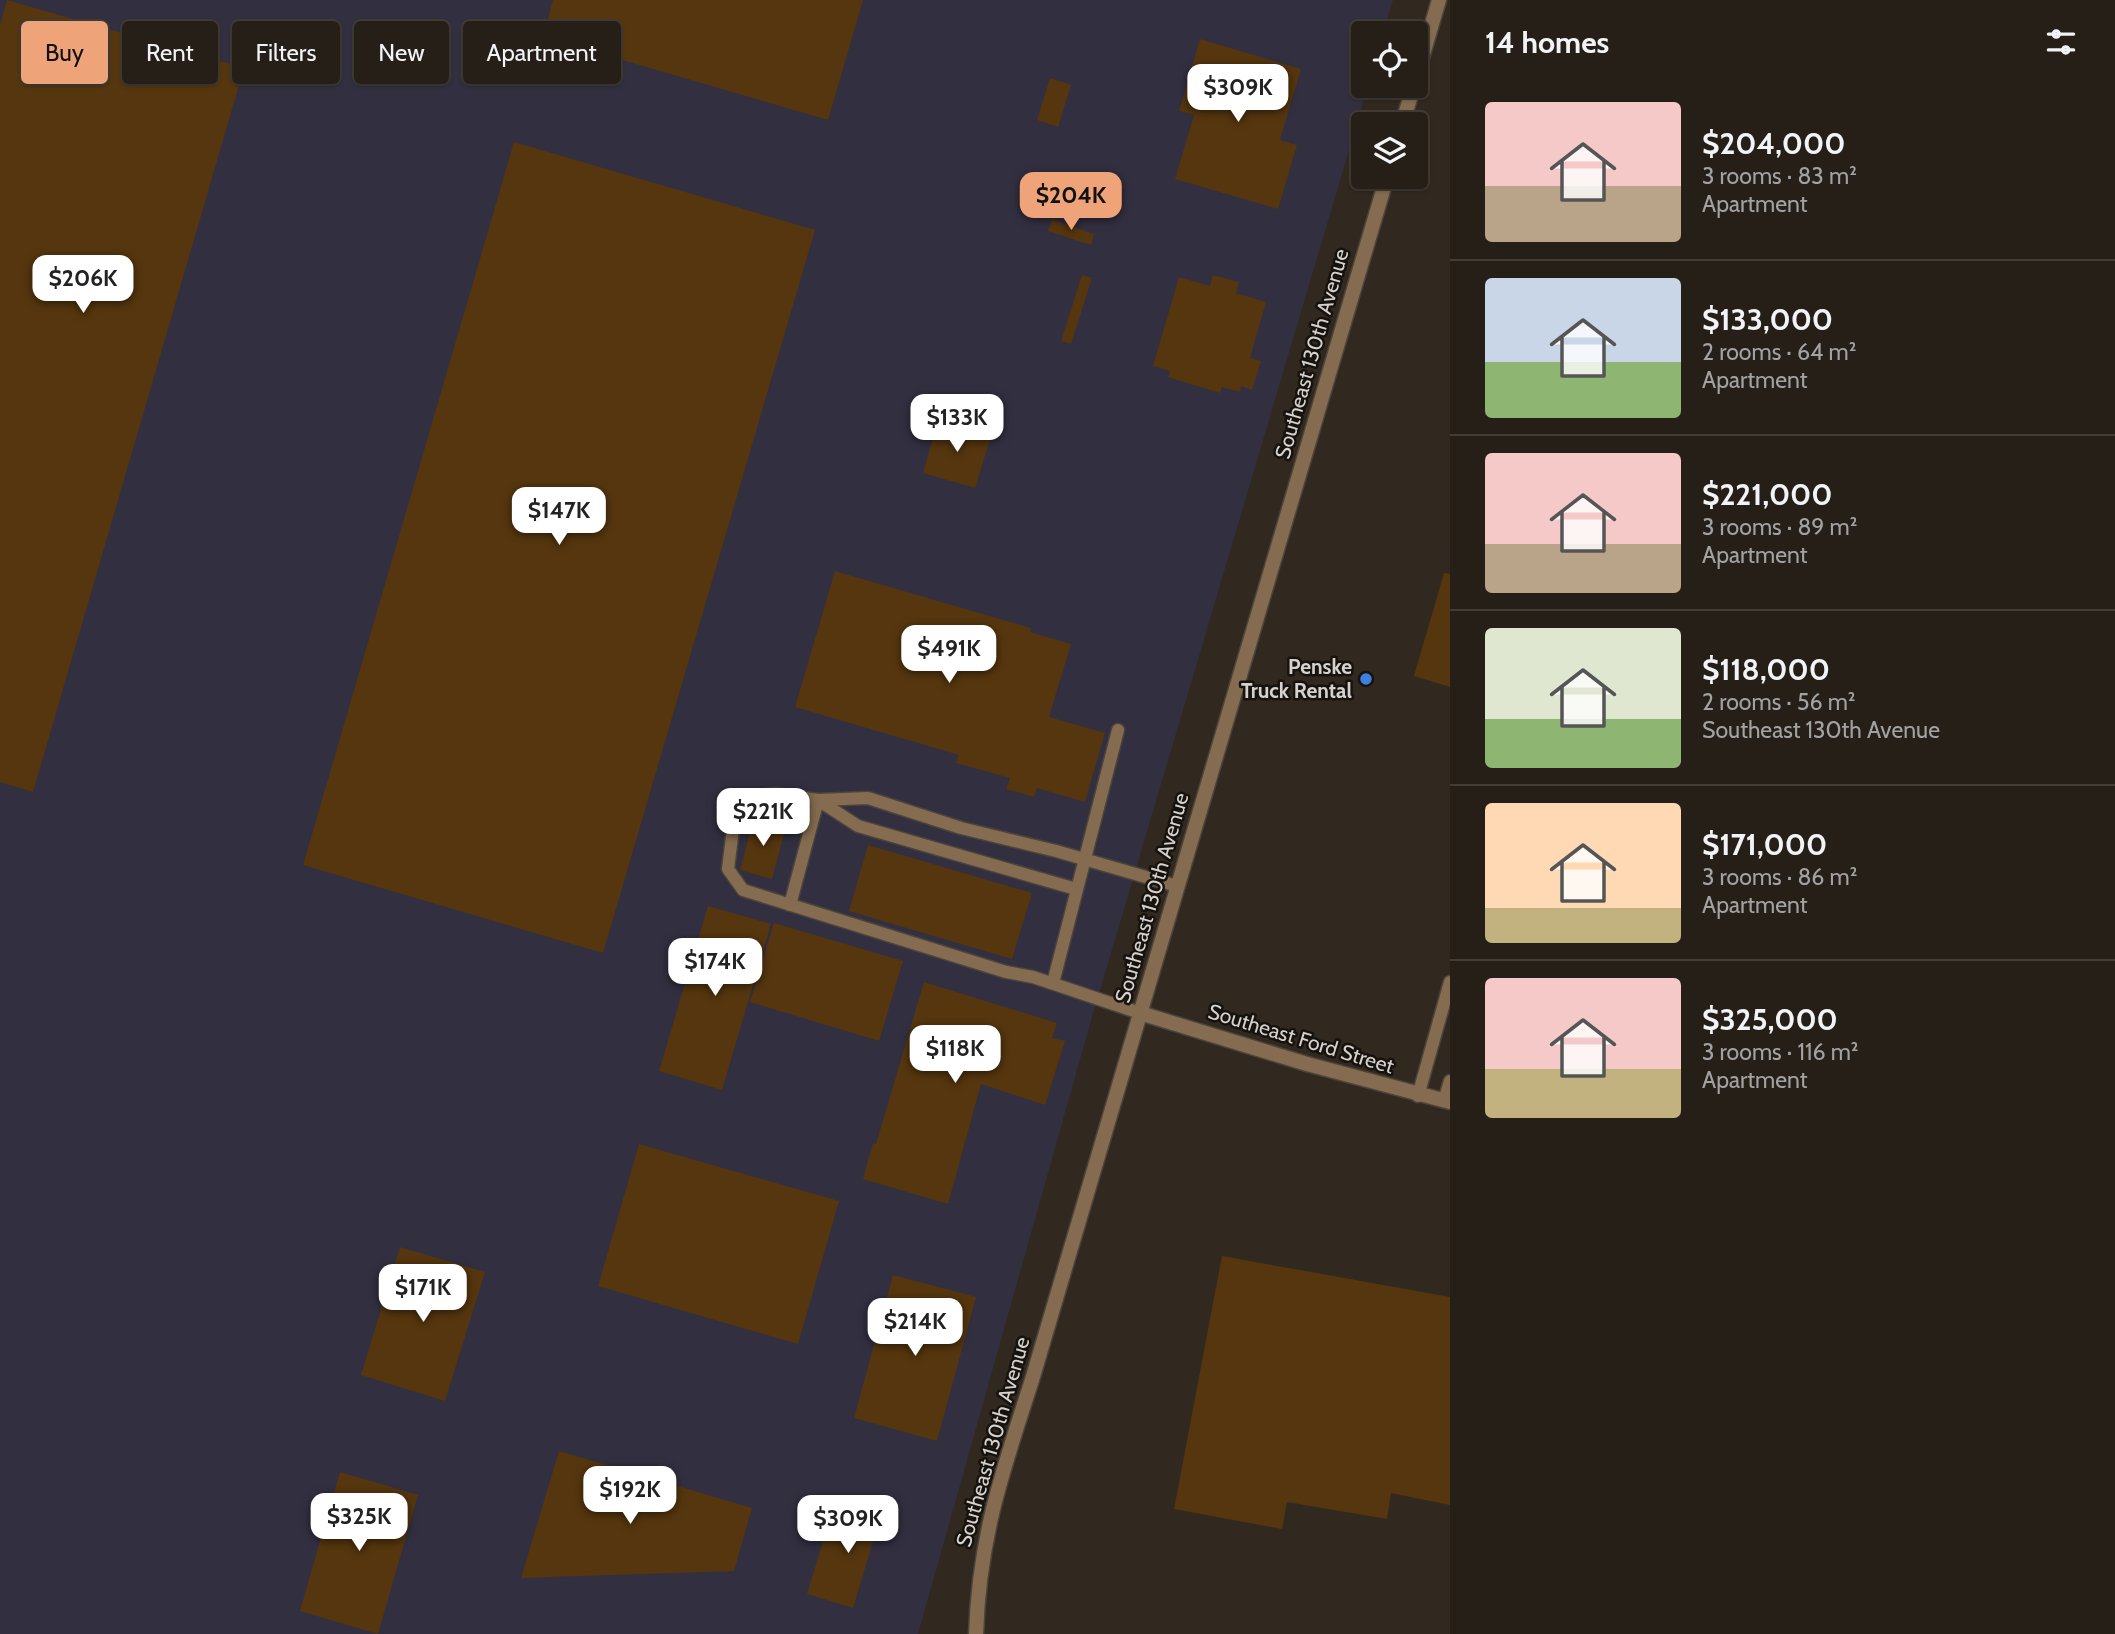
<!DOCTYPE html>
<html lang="en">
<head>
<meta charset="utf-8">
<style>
	body { margin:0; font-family:Cabin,sans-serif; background:#2d2721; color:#f1f3f6; height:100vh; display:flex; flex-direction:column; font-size:26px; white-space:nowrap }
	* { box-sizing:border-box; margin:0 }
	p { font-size:23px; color:#a3a2a2 }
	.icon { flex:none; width:38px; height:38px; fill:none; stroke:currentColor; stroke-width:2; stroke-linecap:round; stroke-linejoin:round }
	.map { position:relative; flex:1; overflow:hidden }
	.panel { display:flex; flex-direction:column; background:#251f18; width:665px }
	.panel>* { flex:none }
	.banner { position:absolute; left:21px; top:21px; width:665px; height:63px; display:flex; gap:14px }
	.buttons { position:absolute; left:1351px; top:21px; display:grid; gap:14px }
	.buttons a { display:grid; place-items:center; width:77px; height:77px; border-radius:7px; background:#251f18; box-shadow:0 2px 5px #0004,0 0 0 2px #423d37; font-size:35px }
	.price { position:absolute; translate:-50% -60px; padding:0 16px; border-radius:14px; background:#fff; color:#222; font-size:23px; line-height:46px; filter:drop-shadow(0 2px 4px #0008) }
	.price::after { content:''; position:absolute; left:50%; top:42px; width:21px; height:16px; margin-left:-10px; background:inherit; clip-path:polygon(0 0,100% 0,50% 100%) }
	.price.current { background:#efa378; color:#111 }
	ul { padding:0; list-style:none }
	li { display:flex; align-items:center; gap:21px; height:175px; padding:0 35px }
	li+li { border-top:2px solid #423d37 }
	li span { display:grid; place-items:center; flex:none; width:196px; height:140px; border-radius:7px; color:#555 }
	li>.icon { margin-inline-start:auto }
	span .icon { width:84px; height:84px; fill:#fffc; stroke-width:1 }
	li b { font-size:30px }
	h2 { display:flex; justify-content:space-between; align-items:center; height:84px; padding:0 35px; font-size:30px }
	.pill { padding:0 24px; border-radius:7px; background:#251f18; box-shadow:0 2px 5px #0004,0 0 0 2px #423d37; font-size:24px; line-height:63px }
	.pill.current { background:#efa378; color:#111 }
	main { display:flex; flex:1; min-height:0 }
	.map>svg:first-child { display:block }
</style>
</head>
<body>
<main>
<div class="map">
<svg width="1450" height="1634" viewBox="0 0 1450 1634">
	<rect width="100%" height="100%" fill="#312920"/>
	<polygon fill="#322f40" points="0,0 1393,0 1383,33 1363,33 1363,86 1368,86 1092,1017 918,1634 0,1634"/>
	<g fill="#55360e">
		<polygon points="7,0 244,68 33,792 0,782 0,25"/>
		<polygon points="553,0 863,0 828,120 543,37"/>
		<polygon points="1200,39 1301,69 1280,140 1297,145 1278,209 1175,179 1194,115 1179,111"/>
		<polygon points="1050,78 1071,85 1058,127 1037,120"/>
		<polygon points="514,142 815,230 603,953 303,865"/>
		<polygon points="1052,220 1094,234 1091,245 1048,231"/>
		<polygon points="1082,275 1092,278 1071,344 1061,341"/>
		<polygon points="1213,275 1239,282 1236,293 1266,302 1250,358 1261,361 1252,390 1241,386 1240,392 1222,387 1220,393 1168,377 1170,371 1153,366 1179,277 1210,286"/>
		<polygon points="981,398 1000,403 995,422 975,417"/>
		<polygon points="938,420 991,436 975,488 923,473"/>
		<polygon points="835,571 1031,628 1030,632 1071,644 1049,717 1105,733 1085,802 1037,788 1034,797 1006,789 1010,778 956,763 959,755 795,707"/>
		<polygon points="1444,573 1450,574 1450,687 1414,676"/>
		<polygon points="754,818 786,827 772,879 740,870"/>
		<polygon points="868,845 1032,893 1012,959 849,911"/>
		<polygon points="708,906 771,924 722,1090 659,1071"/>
		<polygon points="774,923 903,961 879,1041 750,1002"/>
		<polygon points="924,982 1057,1023 1052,1038 1065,1041 1045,1105 981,1084 948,1204 863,1179 873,1143 876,1144"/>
		<polygon points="639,1144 839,1201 798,1344 598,1286"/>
		<polygon points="400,1247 485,1272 445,1401 361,1375"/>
		<polygon points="1222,1256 1450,1297 1450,1505 1391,1493 1387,1519 1287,1502 1282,1529 1174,1509"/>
		<polygon points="893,1275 976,1297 937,1441 854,1418"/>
		<polygon points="559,1451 752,1508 734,1571 521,1578"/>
		<polygon points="340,1472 418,1495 378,1634 300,1611"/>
		<polygon points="863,1505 896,1514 889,1539 875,1535 853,1608 807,1594 831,1515 857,1523"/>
	</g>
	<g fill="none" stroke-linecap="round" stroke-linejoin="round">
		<defs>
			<g id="service">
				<polyline points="1076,889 858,826 818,800 776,794 747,797 733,829 728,869 743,890 1006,972 1033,977 1140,1013"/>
				<polyline points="790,905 818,800 868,798 961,828 1056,851 1177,886"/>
				<polyline points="1053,983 1118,730"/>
				<polyline points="1418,1096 1450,982"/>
				<polyline points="1444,1101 1450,1081"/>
			</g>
			<g id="tertiary">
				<polyline points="1416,78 1439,0"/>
				<polyline points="1402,124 1414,86"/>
				<polyline points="1140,1013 1307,1064 1450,1102"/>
				<path d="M 976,1634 C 979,1537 1003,1470 1032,1380 L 1387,177"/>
			</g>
		</defs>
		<use href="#service" stroke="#4b443c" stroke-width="15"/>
		<use href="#tertiary" stroke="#4b443c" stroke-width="17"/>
		<use href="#service" stroke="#856c50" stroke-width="12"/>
		<use href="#tertiary" stroke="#856c50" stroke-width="14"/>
	</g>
	<circle fill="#3f7fe0" stroke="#16120e" stroke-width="2.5" cx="1366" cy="679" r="7"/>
	<g text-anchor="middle" stroke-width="5" stroke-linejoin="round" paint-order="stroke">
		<g font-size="21" fill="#d6d1cc" stroke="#16120e">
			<text transform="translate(1312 354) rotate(-74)" y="7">Southeast 130th Avenue</text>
			<text transform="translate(1152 898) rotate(-74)" y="7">Southeast 130th Avenue</text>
			<text transform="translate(1301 1039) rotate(17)" y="7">Southeast Ford Street</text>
			<text transform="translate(993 1442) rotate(-74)" y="7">Southeast 130th Avenue</text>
		</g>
		<g font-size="21" font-weight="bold" fill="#d6d1cc" stroke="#16120e" text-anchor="end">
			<text x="1352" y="674">Penske<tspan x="1352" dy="24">Truck Rental</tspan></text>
		</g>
	</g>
</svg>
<div class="buttons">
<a><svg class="icon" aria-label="locate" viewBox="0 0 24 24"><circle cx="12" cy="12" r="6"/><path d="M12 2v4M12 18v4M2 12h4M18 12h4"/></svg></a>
<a><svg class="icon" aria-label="layers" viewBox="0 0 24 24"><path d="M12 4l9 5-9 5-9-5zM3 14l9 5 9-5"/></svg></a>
</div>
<b class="price" style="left:1238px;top:124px">$309K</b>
<b class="price current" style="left:1071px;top:232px">$204K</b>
<b class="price" style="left:83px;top:315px">$206K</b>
<b class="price" style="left:957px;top:454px">$133K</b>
<b class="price" style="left:559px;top:547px">$147K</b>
<b class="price" style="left:949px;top:685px">$491K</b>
<b class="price" style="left:763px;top:848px">$221K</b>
<b class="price" style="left:715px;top:998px">$174K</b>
<b class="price" style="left:955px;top:1085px">$118K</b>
<b class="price" style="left:423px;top:1324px">$171K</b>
<b class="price" style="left:915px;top:1358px">$214K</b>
<b class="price" style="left:630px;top:1526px">$192K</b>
<b class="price" style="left:359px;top:1553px">$325K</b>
<b class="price" style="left:848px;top:1555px">$309K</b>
<div class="banner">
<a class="pill current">Buy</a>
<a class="pill">Rent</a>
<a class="pill">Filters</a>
<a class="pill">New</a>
<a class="pill">Apartment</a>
</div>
</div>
<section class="panel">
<h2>14 homes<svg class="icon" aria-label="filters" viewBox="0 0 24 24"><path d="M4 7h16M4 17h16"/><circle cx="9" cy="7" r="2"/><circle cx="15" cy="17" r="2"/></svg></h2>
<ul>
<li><span style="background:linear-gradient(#f6c9c9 60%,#b9a48a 0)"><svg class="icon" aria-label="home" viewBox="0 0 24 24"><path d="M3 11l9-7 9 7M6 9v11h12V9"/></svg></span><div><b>$204,000</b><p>3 rooms · 83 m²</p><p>Apartment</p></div></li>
<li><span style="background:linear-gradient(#c9d6e8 60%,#8fb573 0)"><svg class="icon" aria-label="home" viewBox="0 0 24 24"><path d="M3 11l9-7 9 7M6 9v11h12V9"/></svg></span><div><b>$133,000</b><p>2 rooms · 64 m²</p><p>Apartment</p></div></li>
<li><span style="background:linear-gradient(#f6c9c9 65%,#b9a48a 0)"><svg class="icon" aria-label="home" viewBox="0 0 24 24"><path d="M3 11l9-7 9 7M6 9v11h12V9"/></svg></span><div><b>$221,000</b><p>3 rooms · 89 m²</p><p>Apartment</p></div></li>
<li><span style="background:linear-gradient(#dfe7d0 65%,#8fb573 0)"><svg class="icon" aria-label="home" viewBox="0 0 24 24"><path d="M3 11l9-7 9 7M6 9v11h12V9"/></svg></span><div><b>$118,000</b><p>2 rooms · 56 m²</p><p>Southeast 130th Avenue</p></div></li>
<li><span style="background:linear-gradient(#ffd9b3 75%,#c2b280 0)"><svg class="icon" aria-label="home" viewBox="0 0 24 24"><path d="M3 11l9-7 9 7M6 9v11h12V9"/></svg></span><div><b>$171,000</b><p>3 rooms · 86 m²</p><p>Apartment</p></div></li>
<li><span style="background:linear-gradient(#f6c9c9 65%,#c2b280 0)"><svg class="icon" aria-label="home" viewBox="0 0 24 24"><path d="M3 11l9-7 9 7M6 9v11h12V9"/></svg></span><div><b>$325,000</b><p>3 rooms · 116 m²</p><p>Apartment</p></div></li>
</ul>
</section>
</main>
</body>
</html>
